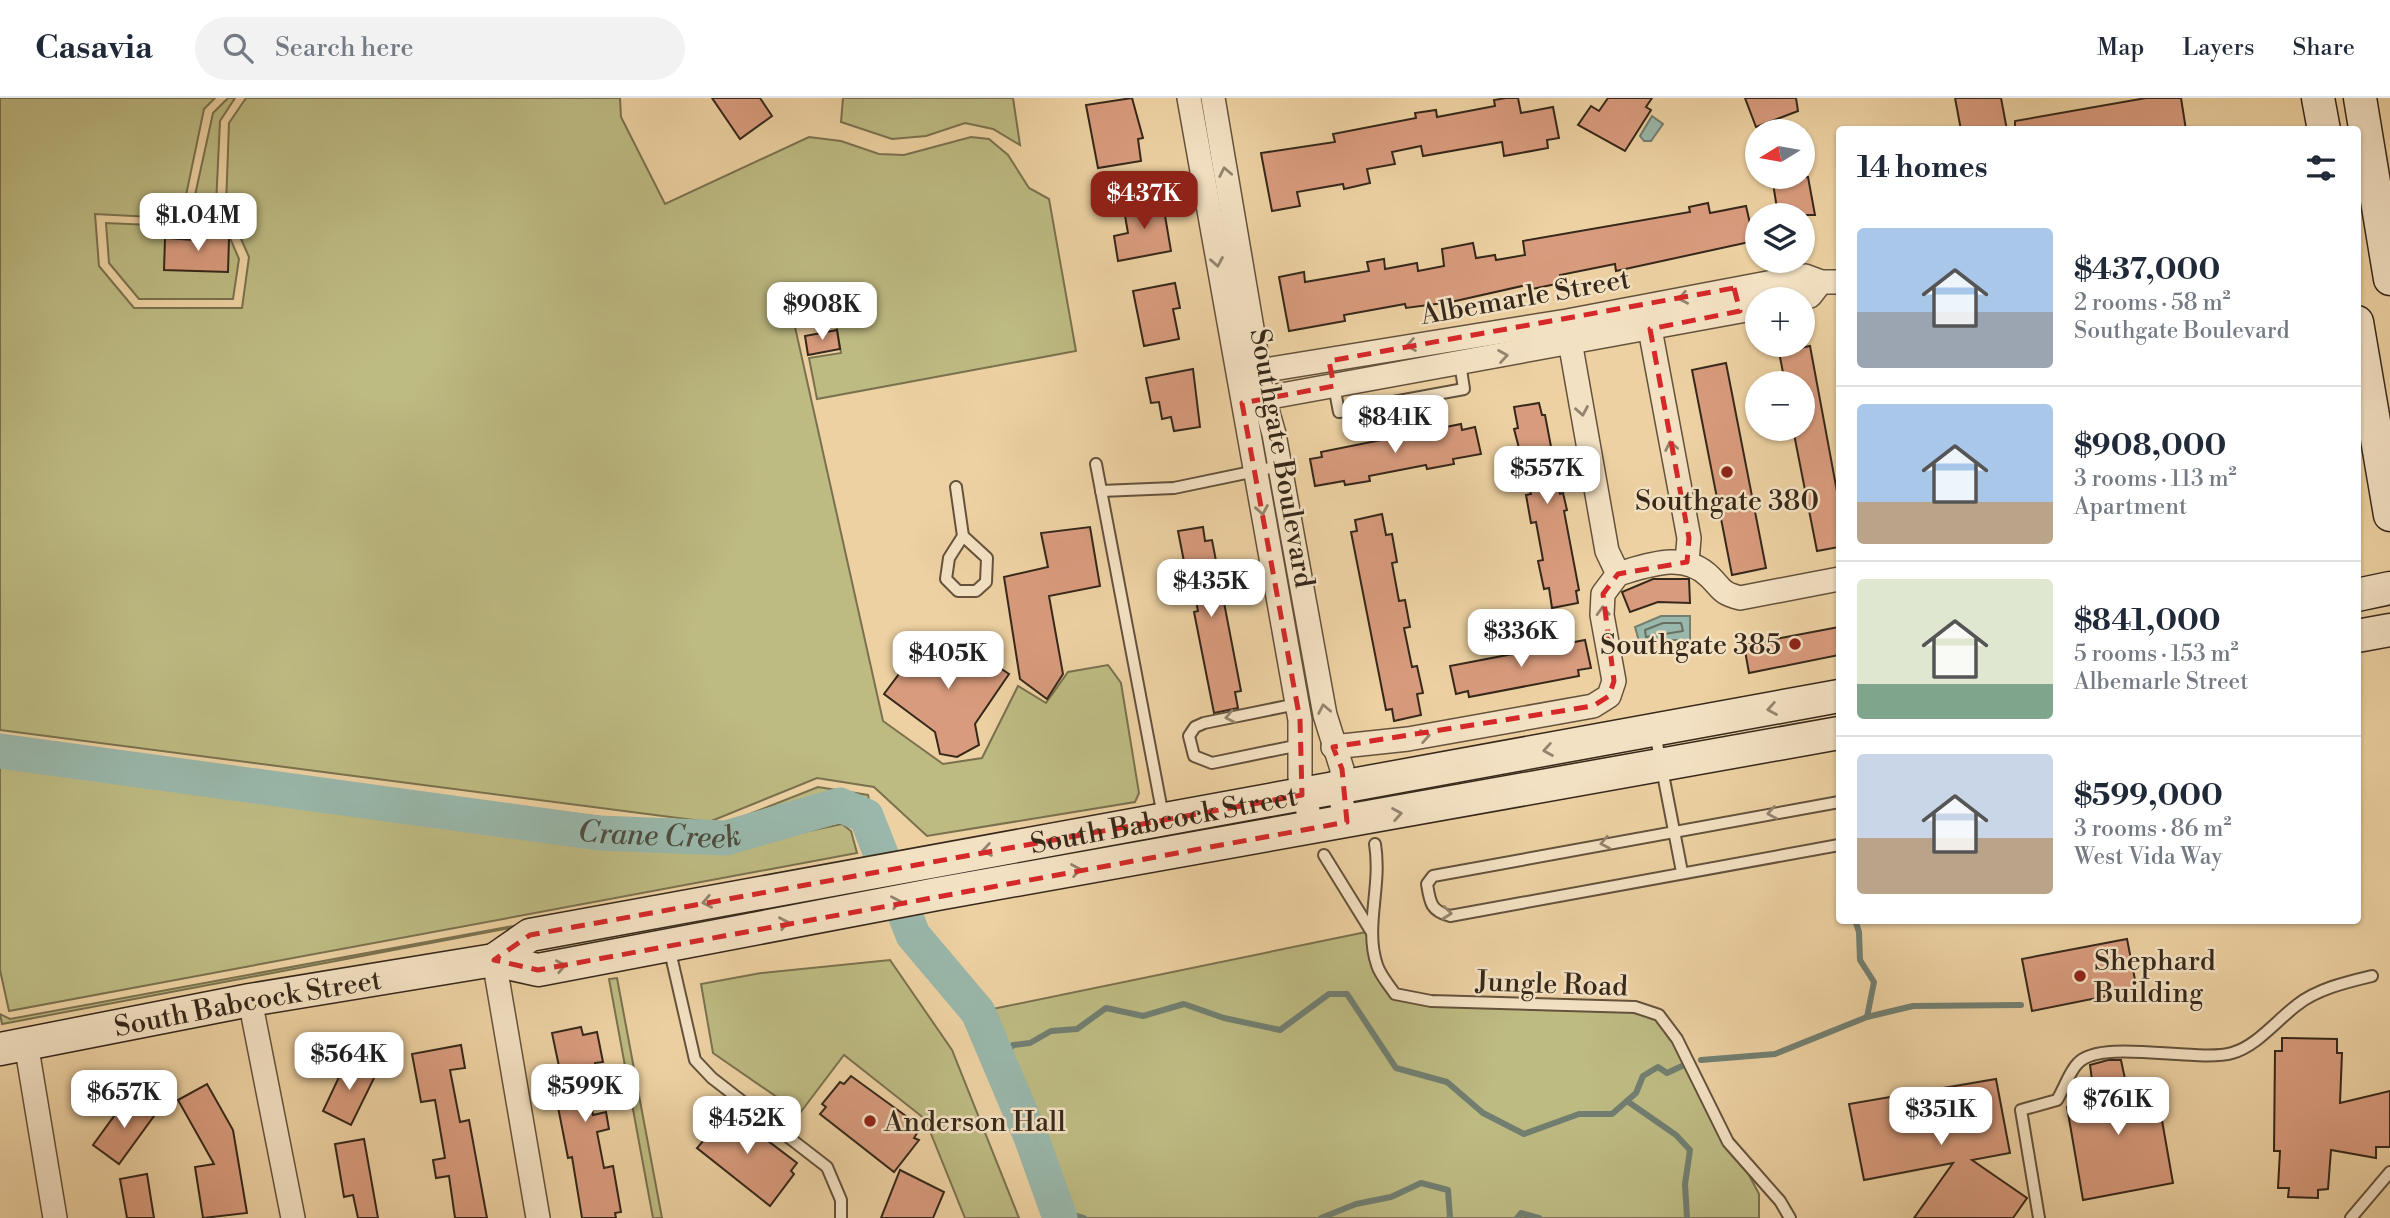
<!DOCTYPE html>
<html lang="en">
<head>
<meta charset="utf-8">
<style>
	body { margin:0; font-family:"Libre Bodoni",serif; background:#f2f2f3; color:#1f2937; height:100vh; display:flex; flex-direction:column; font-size:26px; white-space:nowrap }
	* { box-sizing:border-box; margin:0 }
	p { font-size:23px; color:#747a83 }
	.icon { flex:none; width:38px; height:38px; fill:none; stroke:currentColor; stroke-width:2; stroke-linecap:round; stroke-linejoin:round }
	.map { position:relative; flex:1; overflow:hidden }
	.sheet { position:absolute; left:1836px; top:28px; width:525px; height:798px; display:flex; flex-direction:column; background:#fff; border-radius:7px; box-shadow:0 2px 5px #0004 }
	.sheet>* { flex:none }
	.needle { width:46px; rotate:259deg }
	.controls { position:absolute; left:1745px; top:21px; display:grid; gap:14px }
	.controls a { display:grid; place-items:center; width:70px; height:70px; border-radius:50%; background:#fff; box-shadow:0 2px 5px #0004; font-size:35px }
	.price { position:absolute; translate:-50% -60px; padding:0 16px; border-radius:14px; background:#fff; color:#222; font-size:23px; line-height:46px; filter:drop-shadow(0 2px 4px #0008) }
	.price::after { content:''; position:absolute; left:50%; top:42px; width:21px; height:16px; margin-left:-10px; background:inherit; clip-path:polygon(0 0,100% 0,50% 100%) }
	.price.active { background:#8f2418; color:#fff }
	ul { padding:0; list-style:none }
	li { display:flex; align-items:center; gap:21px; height:175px; padding:0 21px }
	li+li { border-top:2px solid #e0e1e3 }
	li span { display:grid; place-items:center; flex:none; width:196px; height:140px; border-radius:7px; color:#555 }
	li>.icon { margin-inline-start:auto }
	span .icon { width:84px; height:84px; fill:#fffc; stroke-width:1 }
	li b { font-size:30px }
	h2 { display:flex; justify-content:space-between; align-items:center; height:84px; padding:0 21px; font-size:30px }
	header { display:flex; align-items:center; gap:42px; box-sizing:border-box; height:98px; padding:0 35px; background:#fff; border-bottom:2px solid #e0e1e3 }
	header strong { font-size:33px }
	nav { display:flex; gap:38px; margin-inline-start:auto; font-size:24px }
	.search { width:490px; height:63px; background:#f2f2f3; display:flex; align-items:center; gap:18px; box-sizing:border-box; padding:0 24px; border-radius:38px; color:#747a83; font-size:26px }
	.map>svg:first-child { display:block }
</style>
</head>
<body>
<header>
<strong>Casavia</strong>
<div class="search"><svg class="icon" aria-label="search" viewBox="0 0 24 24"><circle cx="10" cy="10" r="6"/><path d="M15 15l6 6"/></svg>Search here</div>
<nav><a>Map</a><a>Layers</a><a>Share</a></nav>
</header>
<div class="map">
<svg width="2390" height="1120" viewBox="0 0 2390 1120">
	<rect width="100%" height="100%" fill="#edd1a2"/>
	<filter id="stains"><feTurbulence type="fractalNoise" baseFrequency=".00286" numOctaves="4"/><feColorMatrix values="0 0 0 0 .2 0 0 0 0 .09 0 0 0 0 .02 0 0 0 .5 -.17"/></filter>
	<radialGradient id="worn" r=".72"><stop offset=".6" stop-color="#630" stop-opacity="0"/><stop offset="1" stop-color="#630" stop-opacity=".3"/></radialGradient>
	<g fill="#bdba82" stroke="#7a714e" stroke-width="2">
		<polygon points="0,0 215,0 204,11 184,107 152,119 95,116 99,168 134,210 242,210 249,159 226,107 229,25 246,0 620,0 621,19 665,106 809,39 841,43 879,56 904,57 971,39 989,41 1008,57 1029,90 1049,101 1076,253 817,301 809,260 841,255 834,215 793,220 883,623 943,666 982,660 1018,588 1046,605 1068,574 1108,567 1121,585 1139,695 1135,704 927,738 874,689 817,680 709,724 0,632"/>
		<polygon points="228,0 235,0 220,23 216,107 239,161 233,201 139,201 109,165 106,125 151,127 192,111 213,15"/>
		<polygon points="843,0 1013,0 1020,47 993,31 965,25 926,38 892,41 841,24"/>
		<polygon points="7,641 707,733 818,689 868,697 881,760 2,926 0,916 10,921 859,764 867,756 860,728 843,717 723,742 708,738 582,735 8,656"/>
		<polygon points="11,664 581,744 707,747 722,751 842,726 851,733 857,755 9,913 0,872 0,667"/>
		<polygon points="1371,833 1377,869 1395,896 1431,903 1635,909 1659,917 1677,941 1759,1096 1759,1120 1060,1120 1031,1039 978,914"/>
		<polygon points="890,862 952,952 1019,1120 965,1120 925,1021 844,957 800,1015 713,955 701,886 761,875"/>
		<polygon points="617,880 662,1120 653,1120 609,881"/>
	</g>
	<g fill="#99b7aa" stroke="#717e70" stroke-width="2">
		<polygon points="1652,18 1663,26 1651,43 1644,43 1640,38"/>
		<polygon points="1661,518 1690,518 1690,542 1665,542 1641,550 1635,529"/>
	</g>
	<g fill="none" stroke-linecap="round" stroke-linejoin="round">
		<polygon stroke="#687062" stroke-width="2" points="1663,525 1681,525 1683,533 1646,539 1645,532"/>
		<g stroke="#717e70" stroke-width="6">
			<polyline points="1855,822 1859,834 1860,862 1874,884 1867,919"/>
			<polyline points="1701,962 1775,956 1867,919 1913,908 2021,907"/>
			<polyline points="1000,964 1013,947 1030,945 1051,933 1077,931 1106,910 1143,918 1184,906 1224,920 1280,932 1329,896 1347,896 1396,970 1447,984 1483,1015 1524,1036 1579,1016 1612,1016 1636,995 1643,978 1658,969 1667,975 1682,968"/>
			<polyline points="1627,1003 1676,1037 1690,1052 1685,1086 1687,1120"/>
			<polyline points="1058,1112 1084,1120"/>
			<polyline points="1321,1120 1356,1106 1391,1099 1421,1085 1448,1092 1450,1120"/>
			<polyline points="1517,1120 1521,1115 1539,1120"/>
		</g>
		<path stroke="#99b7aa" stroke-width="35" id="s1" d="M 0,653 L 599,735 L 726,740 L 840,707 L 866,718 L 913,837 L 978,914 L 1031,1039 L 1060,1120"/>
	</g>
	<g fill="#d89b7d" stroke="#36281a" stroke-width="2">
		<polygon points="712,0 760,0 772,18 740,41"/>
		<polygon points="1132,0 1143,40 1138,41 1141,63 1098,70 1086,7"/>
		<polygon points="1506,0 1518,0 1521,15 1553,9 1559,40 1547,42 1548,50 1504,58 1502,44 1423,58 1421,48 1392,54 1395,66 1367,71 1370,85 1344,91 1343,86 1297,94 1300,108 1272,113 1261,55 1335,44 1333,36 1416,20 1415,15 1436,12 1437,19 1495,8 1494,2"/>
		<polygon points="1608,0 1652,0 1646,9 1651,12 1625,53 1578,27 1591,8 1599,13"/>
		<polygon points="1745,0 1796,0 1798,13 1756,29"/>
		<polygon points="1955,0 2001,0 2007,32 1961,32"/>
		<polygon points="2146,0 2181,0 2186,32 2015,32 2015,23"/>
		<polygon points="1772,79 1808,79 1815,117 1778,117"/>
		<polygon points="1162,100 1171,153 1118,163 1114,138 1128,135 1123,106"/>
		<polygon points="1708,105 1710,115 1746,108 1754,143 1616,173 1615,166 1560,177 1561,185 1532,191 1531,186 1451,204 1406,210 1405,206 1344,217 1345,223 1289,233 1279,179 1304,174 1305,184 1369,173 1367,164 1384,161 1385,171 1417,165 1418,173 1444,168 1442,151 1473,145 1476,160 1495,157 1496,162 1525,157 1523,143 1690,114 1689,109"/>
		<polygon points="195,132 216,133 215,140 229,140 228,174 164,172 165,140 194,142"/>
		<polygon points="1175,185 1180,210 1173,211 1179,241 1144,248 1133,193"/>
		<polygon points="837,232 840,251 808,257 805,238"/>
		<polygon points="1810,248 1839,404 1839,449 1817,453 1793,331 1802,331 1802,285 1785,285 1779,254"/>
		<polygon points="1726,265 1766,470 1732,477 1692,272"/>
		<polygon points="1193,271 1200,329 1174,333 1171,319 1162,321 1159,304 1151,305 1146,280"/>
		<polygon points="1539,305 1542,317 1545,317 1560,396 1563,395 1567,412 1564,413 1579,492 1576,493 1578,505 1552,510 1549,490 1544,491 1538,463 1543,462 1536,424 1531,425 1526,397 1531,396 1514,331 1518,330 1514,309"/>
		<polygon points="1461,326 1462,332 1475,329 1481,356 1453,361 1454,366 1427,371 1426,367 1369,378 1370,383 1345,387 1344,383 1315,388 1310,361 1322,359 1321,354"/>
		<polygon points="1382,416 1386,437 1392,436 1397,464 1392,465 1399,503 1405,502 1410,529 1404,530 1412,569 1417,568 1423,595 1417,596 1421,617 1394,623 1392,611 1386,612 1351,434 1357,433 1355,422"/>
		<polygon points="1090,429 1100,488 1049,498 1063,576 1047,601 1020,581 1004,479 1048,469 1041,435"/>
		<polygon points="1203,429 1205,443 1212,442 1241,593 1235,594 1238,610 1214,615 1194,514 1198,513 1192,484 1188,484 1178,433"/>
		<polygon points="1653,481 1689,481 1690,505 1658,504 1630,514 1622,494"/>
		<polygon points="1839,529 1839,557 1749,575 1744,547"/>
		<polygon points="951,537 1009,576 975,626 979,647 957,659 940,656 935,634 884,596 923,544"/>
		<polygon points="1585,542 1591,570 1578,572 1579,578 1469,599 1468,593 1456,596 1450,568"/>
		<polygon points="2127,841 2137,892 2032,913 2022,861"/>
		<polygon points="581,929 583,937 597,934 603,964 595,965 597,977 586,979 593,1017 606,1014 609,1031 597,1034 604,1070 613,1068 621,1114 615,1115 616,1120 582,1120 572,1059 568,1060 557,1004 566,1002 552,935"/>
		<polygon points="2282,940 2337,941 2337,955 2342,955 2340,1005 2390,993 2390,1049 2376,1049 2376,1060 2331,1052 2328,1091 2318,1092 2318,1100 2288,1099 2289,1090 2278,1090 2280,1053 2274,1053 2275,953 2282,953"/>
		<polygon points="461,947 465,970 450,972 460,1024 469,1022 487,1120 455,1120 449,1078 436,1080 433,1062 445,1060 435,1002 421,1004 412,956"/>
		<polygon points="347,962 376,976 351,1027 323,1013"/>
		<polygon points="2108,962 2121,962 2129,1000 2157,994 2173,1085 2083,1102 2067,1009 2095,1005 2090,967"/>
		<polygon points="851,978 921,1029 914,1040 919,1042 894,1074 820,1016 826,1009 822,1006 840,984 844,986"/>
		<polygon points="1996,981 2010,1055 1972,1062 2027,1100 2013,1120 1914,1120 1953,1065 1864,1082 1849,1006"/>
		<polygon points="207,986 233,1032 247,1115 203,1120 195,1069 214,1066 178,1002"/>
		<polygon points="128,999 154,1018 119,1066 93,1047"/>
		<polygon points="726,1011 797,1065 791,1073 794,1076 770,1108 697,1050 704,1042 700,1039 717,1016 720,1019"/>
		<polygon points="364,1041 378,1120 358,1120 353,1097 344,1099 335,1046"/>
		<polygon points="900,1072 944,1094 933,1120 881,1120"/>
		<polygon points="147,1076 154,1120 127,1120 120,1081"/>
	</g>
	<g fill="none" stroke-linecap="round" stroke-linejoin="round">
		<defs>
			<g id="lane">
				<polyline points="1334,288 1339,314 1464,291 1460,265"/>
				<polyline points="1096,366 1163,718"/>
				<polyline points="956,389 963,438 949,460 946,481 958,493 976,493 986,484 987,460 963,438"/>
				<polyline points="1101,393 1174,390 1280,368"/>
				<polyline points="1297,606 1204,625 1195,629 1189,638 1194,658 1212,665 1300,647"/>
				<polyline points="1655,635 1682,774"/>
				<path d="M 1839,704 L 1433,778 L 1427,786 C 1430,805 1431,813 1450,818 L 1839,747"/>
				<path d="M 1375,746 C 1382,789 1364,829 1377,867 C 1380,877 1389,887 1395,896 L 1431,903 L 1635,909 L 1659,917 L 1677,941 L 1728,1044 L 1780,1103 L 1790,1120"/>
				<polyline points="1324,757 1371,833"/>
				<polyline points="669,849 695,962 712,980 827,1069 841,1102 841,1120"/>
				<path d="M 2039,1120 L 2021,1012 L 2057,1002 C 2064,991 2069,974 2078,965 C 2101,940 2198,965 2232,955 C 2257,948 2277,922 2297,907 C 2317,891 2347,884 2372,878"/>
				<polyline points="2351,1120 2390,1074"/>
			</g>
			<g id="street">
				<polyline points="1189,0 1300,622 1300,679 1312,730"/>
				<polyline points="1213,0 1264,301 1274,336 1325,617 1342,671 1341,702 1347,724"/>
				<polyline points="1797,201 1810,198 1821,184"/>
				<polyline points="1650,231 1689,440 1687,464"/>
				<path d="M 1568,232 L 1607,453 L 1618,476 C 1649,467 1684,453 1710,479 C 1723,492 1721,495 1740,500 L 1839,481"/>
				<polyline points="1247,275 1567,223 1805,178 1821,184 1839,184"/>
				<polyline points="1249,303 1757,210"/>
				<polyline points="1333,649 1408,641 1593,608 1609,598 1614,583 1602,517 1603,496 1618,476"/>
				<polyline points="494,862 538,1120"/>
				<polyline points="250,902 293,1120"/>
				<polyline points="26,945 55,1120"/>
			</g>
			<g id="secondary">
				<polyline points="2318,0 2324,32"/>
				<polyline points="2360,0 2390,181"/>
				<polyline points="2357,224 2390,417"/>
				<polyline points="2357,497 2390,490"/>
				<polyline points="2357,538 2390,532"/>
				<path id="s2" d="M 494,862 L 530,837 L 1839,598"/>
				<path id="s3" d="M 0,951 L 250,902 L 494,862 L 538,872 L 937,796 L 1839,635"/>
			</g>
		</defs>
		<use href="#lane" stroke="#64523c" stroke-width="14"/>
		<use href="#street" stroke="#64523c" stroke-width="26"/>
		<use href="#secondary" stroke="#36281a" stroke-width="35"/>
		<use href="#lane" stroke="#f3e1c3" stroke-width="10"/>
		<use href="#street" stroke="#f3e1c3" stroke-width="23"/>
		<use href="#secondary" stroke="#f3e1c3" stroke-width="32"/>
	</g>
	<defs><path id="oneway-chevron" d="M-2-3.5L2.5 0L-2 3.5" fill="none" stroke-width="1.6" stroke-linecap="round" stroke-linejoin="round" transform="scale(1.75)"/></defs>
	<g stroke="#94846e">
		<use href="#oneway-chevron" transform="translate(1225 74) rotate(-101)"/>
		<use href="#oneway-chevron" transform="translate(1217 164) rotate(80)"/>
		<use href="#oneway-chevron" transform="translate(1683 200) rotate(169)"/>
		<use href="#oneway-chevron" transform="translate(1411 247) rotate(171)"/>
		<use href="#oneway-chevron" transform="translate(1503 258) rotate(-9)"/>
		<use href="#oneway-chevron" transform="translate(1582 313) rotate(80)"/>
		<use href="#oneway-chevron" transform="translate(1671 348) rotate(-101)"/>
		<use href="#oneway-chevron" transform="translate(1262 412) rotate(80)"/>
		<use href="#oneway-chevron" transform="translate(1603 513) rotate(-92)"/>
		<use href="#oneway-chevron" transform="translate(1324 611) rotate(-101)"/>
		<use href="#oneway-chevron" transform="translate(1772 611) rotate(170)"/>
		<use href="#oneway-chevron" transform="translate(1230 619) rotate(169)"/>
		<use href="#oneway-chevron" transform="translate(1425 638) rotate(-10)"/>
		<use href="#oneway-chevron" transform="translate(1548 652) rotate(170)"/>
		<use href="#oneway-chevron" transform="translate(1772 715) rotate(170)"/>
		<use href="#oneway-chevron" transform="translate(1397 716) rotate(-10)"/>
		<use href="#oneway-chevron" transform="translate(1605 745) rotate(169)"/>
		<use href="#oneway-chevron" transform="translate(987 752) rotate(170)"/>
		<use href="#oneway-chevron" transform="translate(1076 772) rotate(-10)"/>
		<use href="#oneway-chevron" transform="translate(707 804) rotate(169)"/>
		<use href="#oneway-chevron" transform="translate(896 804) rotate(-11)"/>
		<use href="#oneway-chevron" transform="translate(1447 815) rotate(6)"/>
		<use href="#oneway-chevron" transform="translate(784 825) rotate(-11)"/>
		<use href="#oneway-chevron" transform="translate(561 868) rotate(-11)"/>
	</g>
	<path fill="none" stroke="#d62828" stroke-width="5" stroke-dasharray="14 9" stroke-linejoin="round" d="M 1734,190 L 1740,213 L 1650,231 L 1689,440 L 1687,464 L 1618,476 L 1603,496 L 1614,583 L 1609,598 L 1593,608 L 1333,649 L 1342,671 L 1347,724 L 538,872 L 494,862 L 530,837 L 1302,697 L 1300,622 L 1242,305 L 1334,288 L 1329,263 Z"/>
	<g fill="#8f2418" stroke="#f3e1c3" stroke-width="2.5">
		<circle cx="1727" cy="374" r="7"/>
		<circle cx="1795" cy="546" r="7"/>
		<circle cx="2080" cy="878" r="7"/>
		<circle cx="870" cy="1023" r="7"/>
	</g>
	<g text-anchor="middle" stroke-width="5" stroke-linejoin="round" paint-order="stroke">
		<g font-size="28" fill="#36281a" stroke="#f3e1c3">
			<text transform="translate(1525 198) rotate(-10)" y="10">Albemarle Street</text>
			<text transform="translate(1283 360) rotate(80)" y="10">Southgate Boulevard</text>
			<text dy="10" stroke="none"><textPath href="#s2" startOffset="688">South Babcock Street</textPath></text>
			<text transform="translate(1552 885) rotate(2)" y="10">Jungle Road</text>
			<text dy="10" stroke="none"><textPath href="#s3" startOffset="252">South Babcock Street</textPath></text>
		</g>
		<g font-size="28" fill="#36281a" stroke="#f3e1c3" text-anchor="start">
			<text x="1727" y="412" text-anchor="middle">Southgate 380</text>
			<text x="1781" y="556" text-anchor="end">Southgate 385</text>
			<text x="2094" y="872">Shephard<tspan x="2094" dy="32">Building</tspan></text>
			<text x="884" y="1033">Anderson Hall</text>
		</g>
		<g font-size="30" font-style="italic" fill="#4f4c3e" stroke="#f3e1c3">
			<text dy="10" stroke="none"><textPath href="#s1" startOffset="665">Crane Creek</textPath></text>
		</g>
	</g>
	<rect width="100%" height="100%" filter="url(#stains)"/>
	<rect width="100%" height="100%" fill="url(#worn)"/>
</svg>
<div class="controls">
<a><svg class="needle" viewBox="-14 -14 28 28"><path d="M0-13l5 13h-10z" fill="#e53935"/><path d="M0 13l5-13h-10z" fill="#747a83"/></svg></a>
<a><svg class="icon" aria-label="layers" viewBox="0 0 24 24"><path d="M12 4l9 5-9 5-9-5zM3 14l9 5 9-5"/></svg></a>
<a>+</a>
<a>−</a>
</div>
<b class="price active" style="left:1144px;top:133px">$437K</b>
<b class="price" style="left:198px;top:155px">$1.04M</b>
<b class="price" style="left:822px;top:244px">$908K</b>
<b class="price" style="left:1395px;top:357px">$841K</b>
<b class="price" style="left:1547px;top:408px">$557K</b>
<b class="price" style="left:1211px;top:521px">$435K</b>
<b class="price" style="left:1521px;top:571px">$336K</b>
<b class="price" style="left:948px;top:593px">$405K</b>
<b class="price" style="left:349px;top:994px">$564K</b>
<b class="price" style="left:585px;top:1026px">$599K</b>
<b class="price" style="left:124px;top:1032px">$657K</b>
<b class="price" style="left:2118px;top:1039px">$761K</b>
<b class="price" style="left:1941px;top:1049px">$351K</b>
<b class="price" style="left:747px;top:1058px">$452K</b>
<section class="sheet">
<h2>14 homes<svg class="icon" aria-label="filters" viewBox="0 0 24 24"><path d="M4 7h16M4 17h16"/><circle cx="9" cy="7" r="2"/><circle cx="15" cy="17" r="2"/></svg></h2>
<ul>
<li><span style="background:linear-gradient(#a9c7e8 60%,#9aa5b1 0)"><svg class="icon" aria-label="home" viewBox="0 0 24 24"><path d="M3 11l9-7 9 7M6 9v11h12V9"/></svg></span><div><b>$437,000</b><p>2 rooms · 58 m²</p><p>Southgate Boulevard</p></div></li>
<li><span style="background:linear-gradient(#a9c7e8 70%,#b9a48a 0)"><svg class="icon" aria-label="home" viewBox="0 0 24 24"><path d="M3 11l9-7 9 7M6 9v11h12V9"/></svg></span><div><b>$908,000</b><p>3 rooms · 113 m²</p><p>Apartment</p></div></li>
<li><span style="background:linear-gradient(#dfe7d0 75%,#7fa58c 0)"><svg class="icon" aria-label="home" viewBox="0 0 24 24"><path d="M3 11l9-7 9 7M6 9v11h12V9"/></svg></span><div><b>$841,000</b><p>5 rooms · 153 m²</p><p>Albemarle Street</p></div></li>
<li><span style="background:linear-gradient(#c9d6e8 60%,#b9a48a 0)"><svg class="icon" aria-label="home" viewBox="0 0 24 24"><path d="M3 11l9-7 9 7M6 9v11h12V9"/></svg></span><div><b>$599,000</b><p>3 rooms · 86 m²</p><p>West Vida Way</p></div></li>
</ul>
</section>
</div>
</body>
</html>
